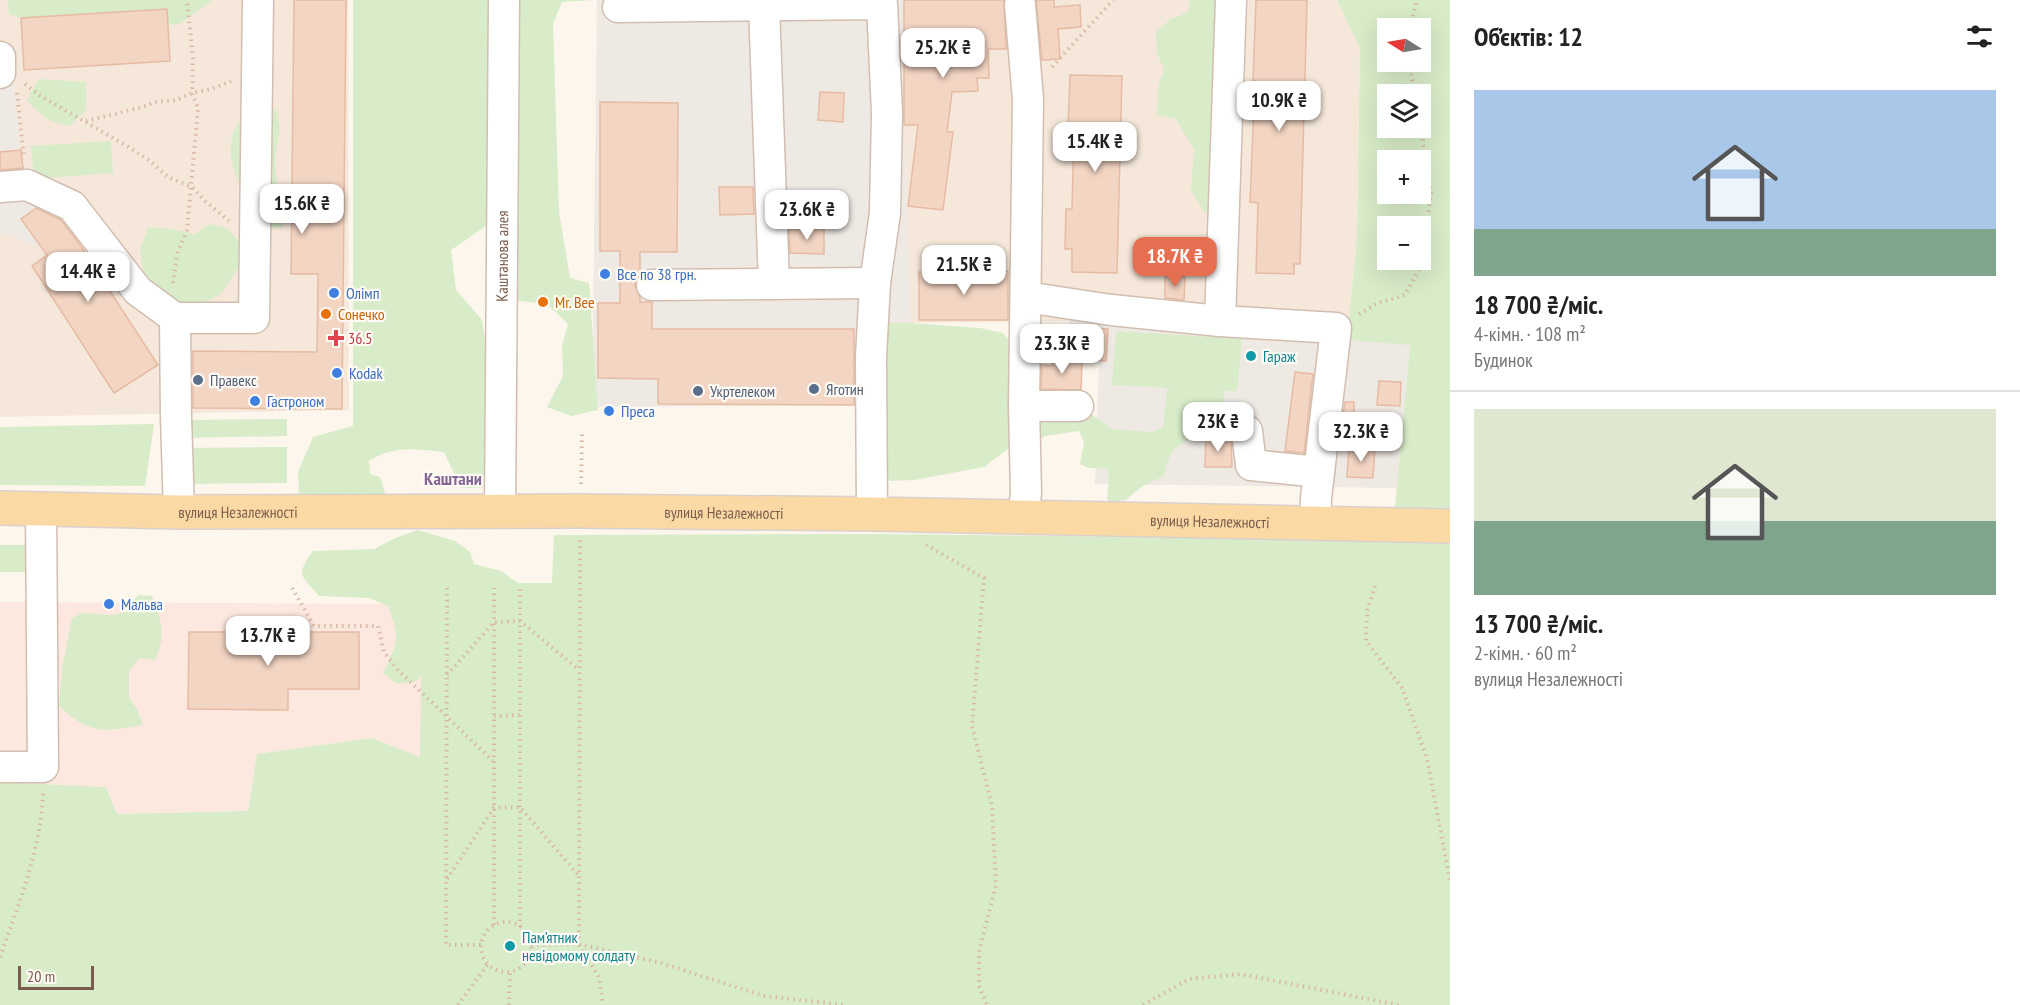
<!DOCTYPE html>
<html lang="uk">
<head>
<meta charset="utf-8">
<style>
	body { margin:0; font-family:"PT Sans Narrow",sans-serif; background:#f2f2f2; color:#222; height:100vh; display:flex; flex-direction:column; font-size:22px; white-space:nowrap }
	* { box-sizing:border-box; margin:0 }
	p { font-size:20px; color:#767676 }
	.icon { flex:none; width:33px; height:33px; fill:none; stroke:currentColor; stroke-width:2; stroke-linecap:round; stroke-linejoin:round }
	.map { position:relative; flex:1; overflow:hidden }
	.sheet { display:flex; flex-direction:column; background:#fff; width:570px }
	.sheet>* { flex:none }
	.needle { width:39px; rotate:281deg }
	.buttons { position:absolute; left:1377px; top:18px; display:grid; gap:12px }
	.buttons a { display:grid; place-items:center; width:54px; height:54px; border-radius:0px; background:#fff; box-shadow:0 6px 24px #0002; font-size:30px }
	.scale { position:absolute; left:18px; bottom:15px; width:76px; box-sizing:border-box; padding-left:6px; border:3px solid #7a5c4d; border-top:0; font-size:16px; line-height:21px; white-space:nowrap; color:#7a5c4d; -webkit-text-stroke:4px #fffaf3; paint-order:stroke }
	.price { position:absolute; translate:-50% -51px; padding:0 14px; border-radius:12px; background:#fff; color:#222; font-size:20px; line-height:39px; filter:drop-shadow(0 2px 3px #0008) }
	.price::after { content:''; position:absolute; left:50%; top:36px; width:18px; height:14px; margin-left:-9px; background:inherit; clip-path:polygon(0 0,100% 0,50% 100%) }
	.price.current { background:#e76f51; color:#fff }
	ul { padding:0; list-style:none }
	li { display:grid; align-content:center; gap:12px; height:318px; padding:0 24px }
	li+li { border-top:2px solid #e0e0e0 }
	li span { display:grid; place-items:center; height:186px; border-radius:0px; color:#555 }
	li>.icon { margin-inline-start:auto }
	span .icon { width:108px; height:108px; fill:#fffc; stroke-width:1 }
	li b { font-size:26px }
	h2 { display:flex; justify-content:space-between; align-items:center; height:72px; padding:0 24px; font-size:26px }
	main { display:flex; flex:1; min-height:0 }
	.map>svg:first-child { display:block }
</style>
</head>
<body>
<main>
<div class="map">
<svg width="1450" height="1005" viewBox="0 0 1450 1005">
	<rect width="100%" height="100%" fill="#fdf6ec"/>
	<g fill="#f5e8da">
		<polygon points="0,0 348,0 349,410 0,417 0,233 7,234 24,191 13,81 0,78"/>
		<polygon points="904,0 1337,0 1360,48 1357,236 1347,340 1069,321 911,323 904,125"/>
	</g>
	<polygon fill="#fde8e0" points="0,602 424,604 421,758 372,738 257,754 248,811 117,814 106,787 0,782"/>
	<g fill="#efe9e4">
		<polygon points="597,0 904,0 904,125 911,323 886,323 884,405 592,407"/>
		<polygon points="0,78 13,81 24,191 69,211 71,231 46,250 7,234 0,233"/>
		<polygon points="1069,321 1410,344 1397,488 1095,484 1099,362 1067,363"/>
	</g>
	<g fill="#d8ecc9" fill-rule="evenodd">
		<polygon points="8,0 213,0 178,25 167,24 166,9 21,18 9,14"/>
		<path d="M 353,0 L 595,0 L 562,2 L 553,24 L 559,212 L 570,278 L 589,283 L 598,410 L 571,416 L 547,407 L 563,376 L 562,345 L 568,324 L 547,304 L 510,300 L 489,224 L 451,250 L 456,290 L 482,320 L 493,398 L 490,455 L 483,488 L 461,488 L 444,452 C 416,449 394,445 369,461 L 370,474 L 380,477 L 385,492 L 378,505 L 299,495 L 298,472 L 313,437 L 353,426 Z"/>
		<polygon points="1190,0 1241,0 1230,211 1205,213 1191,191 1194,149 1176,119 1157,115 1158,89 1164,68 1157,54 1156,32 1171,19 1188,12"/>
		<path d="M 1337,0 L 1450,0 L 1450,1005 L 0,1005 L 0,782 L 106,787 L 117,814 L 248,811 L 257,754 L 372,738 L 420,757 L 421,675 L 417,681 L 397,684 L 383,673 C 398,641 401,640 388,606 L 369,598 L 319,596 C 301,575 295,576 313,551 L 374,549 L 395,538 L 418,530 L 455,541 L 470,552 L 474,564 L 501,571 L 518,583 L 552,583 L 554,535 L 880,534 L 1392,540 L 1410,345 L 1347,340 L 1357,236 L 1360,48 ZM 1388,28 L 1420,28 L 1420,62 L 1388,62 ZM 1388,94 L 1420,94 L 1420,128 L 1388,128 ZM 1388,160 L 1420,160 L 1420,194 L 1388,194 ZM 1388,226 L 1420,226 L 1420,260 L 1388,260 Z"/>
		<polygon points="38,79 86,82 86,110 70,126 48,120 27,101"/>
		<path d="M 276,109 L 280,127 L 275,158 L 277,187 L 284,211 L 282,227 L 268,228 C 249,202 223,168 233,134 C 234,127 241,120 245,114 Z"/>
		<polygon points="111,141 113,173 34,179 31,146"/>
		<polygon points="209,224 227,228 242,244 238,268 221,294 201,304 188,304 161,299 144,276 140,251 148,227 170,229 195,234"/>
		<path d="M 886,323 L 911,323 L 980,328 L 1003,333 L 1015,348 L 1015,391 L 1088,412 L 1112,429 L 1152,432 L 1163,427 L 1167,390 L 1170,388 L 1112,385 L 1116,331 L 1242,339 L 1237,391 L 1221,391 L 1224,394 L 1224,414 L 1221,431 L 1215,434 L 1196,435 L 1174,449 L 1166,465 L 1164,477 C 1148,481 1137,489 1126,500 L 1113,502 L 1107,500 L 1109,477 L 1107,469 L 1089,468 L 1080,464 L 1084,442 L 1079,431 L 1045,436 L 1034,443 L 1009,448 L 984,467 L 914,480 L 890,481 L 883,472 Z"/>
		<polygon points="287,419 287,436 182,438 182,420"/>
		<polygon points="154,424 145,486 0,485 0,427"/>
		<polygon points="287,447 287,483 183,484 183,448"/>
		<polygon points="0,545 29,545 27,572 0,572"/>
		<path d="M 138,595 L 152,596 C 161,620 167,635 155,660 L 139,658 L 129,671 L 129,698 L 136,707 L 143,725 C 104,732 90,735 59,706 L 62,668 L 72,618 L 82,613 L 111,615 L 126,612 Z"/>
	</g>
	<g fill="#f3d5c3" stroke="#e6bba3" stroke-width="1.5">
		<polygon points="294,0 346,0 342,409 193,408 193,351 317,352 318,274 291,274"/>
		<polygon points="904,0 1004,0 1006,49 988,49 989,78 977,78 978,91 952,92 947,132 953,132 943,210 908,206 918,125 904,125"/>
		<polygon points="1036,0 1054,0 1054,7 1080,5 1081,27 1058,29 1060,59 1042,60"/>
		<polygon points="1256,0 1307,0 1300,264 1294,264 1294,274 1256,273 1258,203 1250,202 1255,81 1253,81"/>
		<polygon points="167,9 170,61 24,70 21,18"/>
		<polygon points="1070,75 1122,76 1117,273 1072,272 1072,249 1065,249 1066,209 1072,209 1074,129 1068,129"/>
		<polygon points="820,92 844,93 843,122 818,120"/>
		<polygon points="600,102 678,103 677,252 640,252 640,273 635,285 640,297 640,302 652,302 652,329 854,329 854,405 658,404 658,379 598,378 598,303 620,303 620,251 600,251"/>
		<polygon points="21,150 23,168 0,170 0,152"/>
		<polygon points="719,187 753,187 754,214 720,215"/>
		<polygon points="36,208 61,220 80,245 158,365 114,393 32,266 47,255 21,219"/>
		<polygon points="789,229 824,229 824,254 790,253"/>
		<polygon points="1008,271 1008,320 919,320 919,272"/>
		<polygon points="1165,277 1185,277 1184,300 1165,298"/>
		<polygon points="1071,327 1108,329 1106,361 1069,358"/>
		<polygon points="1052,359 1082,360 1081,390 1041,389 1042,365 1052,366"/>
		<polygon points="1295,372 1313,374 1304,453 1285,451"/>
		<polygon points="1379,381 1401,382 1400,406 1377,405"/>
		<polygon points="1345,402 1354,402 1354,423 1342,422"/>
		<polygon points="1206,438 1231,439 1232,467 1205,467"/>
		<polygon points="1349,447 1375,448 1373,478 1347,477"/>
		<polygon points="189,632 359,632 359,689 288,689 288,710 188,709"/>
	</g>
	<g fill="none" stroke-linecap="round" stroke-linejoin="round">
		<defs>
			<g id="minor">
				<polyline points="764,5 774,284"/>
				<polyline points="1020,5 1028,99 1024,406 1026,493 1023,517"/>
				<polyline points="618,7 882,4 887,113 885,213 875,283 871,357 872,514"/>
				<polyline points="0,57 0,73"/>
				<polyline points="0,187 27,185 72,206 138,291 175,318 254,318 258,0"/>
				<polyline points="652,285 875,283"/>
				<polyline points="1026,297 1111,310 1220,321 1336,328 1316,498 1315,523"/>
				<polyline points="175,318 176,417 179,512"/>
				<polyline points="1220,321 1231,0"/>
				<polyline points="1024,406 1078,406"/>
				<polyline points="1247,431 1251,465 1319,472"/>
				<path id="s1" d="M 500,511 L 504,0"/>
				<polyline points="0,767 43,767 41,509"/>
			</g>
			<g id="major">
				<path id="s2" d="M 0,508 L 179,512 L 581,511 L 872,514 L 1450,526"/>
			</g>
		</defs>
		<use href="#minor" stroke="#d1beb0" stroke-width="33"/>
		<use href="#major" stroke="#dad1cd" stroke-width="36"/>
		<g stroke="#d9b8a5" stroke-width="4" stroke-dasharray="1.5 4.5" stroke-linecap="butt">
			<polyline points="1410,28 1417,0"/>
			<polyline points="1409,62 1415,94"/>
			<polyline points="1052,67 1113,0"/>
			<polyline points="25,84 39,95 127,146 150,161 168,177 192,187 205,201 229,221"/>
			<polyline points="17,93 24,158"/>
			<polyline points="86,121 143,107 155,102 177,100 192,93 212,89 231,81"/>
			<polyline points="173,283 177,254 187,230 198,108 192,93 193,58 187,0"/>
			<polyline points="1359,314 1378,303 1405,295 1422,264 1431,194 1420,124"/>
			<polyline points="581,484 582,434"/>
			<polyline points="926,545 984,578 972,726 992,806 996,885 979,952 979,986 987,1005"/>
			<polyline points="1375,586 1367,611 1366,641 1402,688 1427,759 1450,881"/>
			<polyline points="292,588 314,626 378,626 384,652 398,670 493,761"/>
			<polyline points="447,588 446,945 481,945"/>
			<polyline points="447,675 494,622 520,621 578,669"/>
			<polyline points="494,716 520,715"/>
			<polyline points="447,879 494,808 520,807 579,876"/>
			<circle cx="506" cy="947" r="25"/>
			<polyline points="494,925 494,588"/>
			<polyline points="520,927 520,588"/>
			<polyline points="579,944 661,963 764,996 846,1005"/>
			<polyline points="531,945 579,944 580,539"/>
			<polyline points="579,945 599,977 603,1005"/>
			<path d="M 0,957 C 19,903 41,850 43,792"/>
			<polyline points="458,1005 488,964"/>
			<polyline points="509,1005 510,972"/>
			<polyline points="1143,1005 1189,979 1240,974 1399,1005"/>
		</g>
		<use href="#minor" stroke="#fff" stroke-width="30"/>
		<use href="#major" stroke="#fbd9a5" stroke-width="33"/>
	</g>
	<g fill="#3f7fe0" stroke="#fffaf3" stroke-width="2">
		<circle cx="605" cy="274" r="6"/>
		<circle cx="334" cy="293" r="6"/>
		<circle cx="337" cy="373" r="6"/>
		<circle cx="255" cy="401" r="6"/>
		<circle cx="609" cy="411" r="6"/>
		<circle cx="109" cy="604" r="6"/>
	</g>
	<g fill="#e8710a" stroke="#fffaf3" stroke-width="2">
		<circle cx="543" cy="302" r="6"/>
		<circle cx="326" cy="314" r="6"/>
	</g>
	<path fill="#e0444e" stroke="#fffaf3" stroke-width="2" d="M333 329h6v6h6v6h-6v6h-6v-6h-6v-6h6z"/>
	<g fill="#0f9aa8" stroke="#fffaf3" stroke-width="2">
		<circle cx="1251" cy="356" r="6"/>
		<circle cx="510" cy="946" r="6"/>
	</g>
	<g fill="#5c6f8a" stroke="#fffaf3" stroke-width="2">
		<circle cx="198" cy="380" r="6"/>
		<circle cx="814" cy="389" r="6"/>
		<circle cx="698" cy="391" r="6"/>
	</g>
	<g text-anchor="middle" stroke-width="4.5" stroke-linejoin="round" paint-order="stroke">
		<g font-size="16" fill="#7a5c4d" stroke="#fffaf3">
			<text dy="6" stroke="none"><textPath href="#s1" startOffset="255">Каштанова алея</textPath></text>
			<text dy="6" stroke="none"><textPath href="#s2" startOffset="238">вулиця Незалежності</textPath></text>
			<text dy="6" stroke="none"><textPath href="#s2" startOffset="724">вулиця Незалежності</textPath></text>
			<text dy="6" stroke="none"><textPath href="#s2" startOffset="1210">вулиця Незалежності</textPath></text>
		</g>
		<g font-size="16" fill="#366cbe" stroke="#fffaf3" text-anchor="start">
			<text x="617" y="280">Все по 38 грн.</text>
			<text x="346" y="299">Олімп</text>
			<text x="349" y="379">Kodak</text>
			<text x="267" y="407">Гастроном</text>
			<text x="621" y="417">Преса</text>
			<text x="121" y="610">Мальва</text>
		</g>
		<g font-size="16" fill="#c56008" stroke="#fffaf3" text-anchor="start">
			<text x="555" y="308">Mr. Bee</text>
			<text x="338" y="320">Сонечко</text>
		</g>
		<g font-size="16" fill="#be3a42" stroke="#fffaf3" text-anchor="start">
			<text x="348" y="344">36.5</text>
		</g>
		<g font-size="16" fill="#0d838f" stroke="#fffaf3" text-anchor="start">
			<text x="1263" y="362">Гараж</text>
			<text x="522" y="943">Пам’ятник<tspan x="522" dy="18">невідомому солдату</tspan></text>
		</g>
		<g font-size="16" fill="#4e5e75" stroke="#fffaf3" text-anchor="start">
			<text x="210" y="386">Правекс</text>
			<text x="826" y="395">Яготин</text>
			<text x="710" y="397">Укртелеком</text>
		</g>
		<g font-size="18" font-weight="bold" fill="#846695" stroke="#fffaf3">
			<text x="453" y="485">Каштани</text>
		</g>
	</g>
</svg>
<div class="buttons">
<a><svg class="needle" viewBox="-14 -14 28 28"><path d="M0-13l5 13h-10z" fill="#e53935"/><path d="M0 13l5-13h-10z" fill="#767676"/></svg></a>
<a><svg class="icon" aria-label="layers" viewBox="0 0 24 24"><path d="M12 4l9 5-9 5-9-5zM3 14l9 5 9-5"/></svg></a>
<a>+</a>
<a>−</a>
</div>
<div class="scale">20 m</div>
<b class="price" style="left:943px;top:79px">25.2K ₴</b>
<b class="price" style="left:1279px;top:132px">10.9K ₴</b>
<b class="price" style="left:1095px;top:173px">15.4K ₴</b>
<b class="price" style="left:302px;top:235px">15.6K ₴</b>
<b class="price" style="left:807px;top:241px">23.6K ₴</b>
<b class="price current" style="left:1175px;top:288px">18.7K ₴</b>
<b class="price" style="left:964px;top:296px">21.5K ₴</b>
<b class="price" style="left:88px;top:303px">14.4K ₴</b>
<b class="price" style="left:1062px;top:375px">23.3K ₴</b>
<b class="price" style="left:1218px;top:453px">23K ₴</b>
<b class="price" style="left:1361px;top:463px">32.3K ₴</b>
<b class="price" style="left:268px;top:667px">13.7K ₴</b>
</div>
<section class="sheet">
<h2>Об’єктів: 12<svg class="icon" aria-label="filters" viewBox="0 0 24 24"><path d="M4 7h16M4 17h16"/><circle cx="9" cy="7" r="2"/><circle cx="15" cy="17" r="2"/></svg></h2>
<ul>
<li><span style="background:linear-gradient(#a9c7e8 75%,#7fa58c 0)"><svg class="icon" aria-label="home" viewBox="0 0 24 24"><path d="M3 11l9-7 9 7M6 9v11h12V9"/></svg></span><div><b>18 700 ₴/міс.</b><p>4-кімн. · 108 m²</p><p>Будинок</p></div></li>
<li><span style="background:linear-gradient(#dfe7d0 60%,#7fa58c 0)"><svg class="icon" aria-label="home" viewBox="0 0 24 24"><path d="M3 11l9-7 9 7M6 9v11h12V9"/></svg></span><div><b>13 700 ₴/міс.</b><p>2-кімн. · 60 m²</p><p>вулиця Незалежності</p></div></li>
</ul>
</section>
</main>
</body>
</html>
